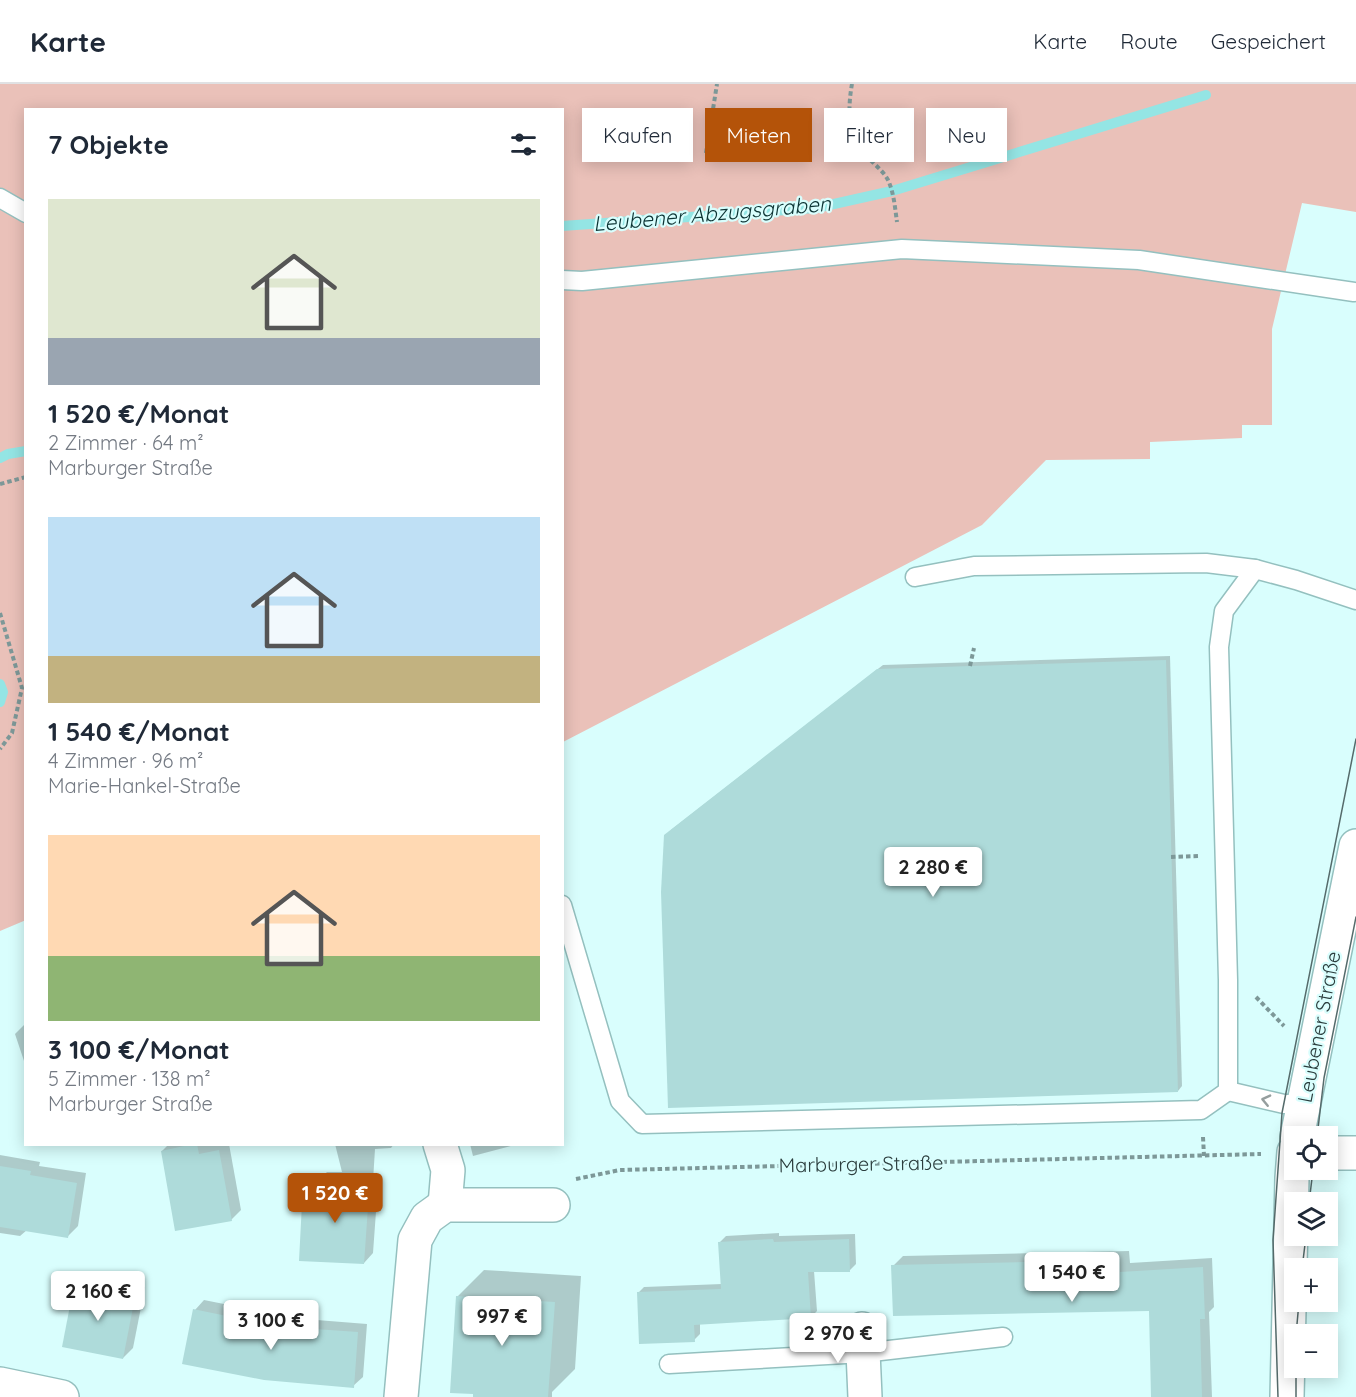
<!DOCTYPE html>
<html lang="de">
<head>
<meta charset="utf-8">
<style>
	body { margin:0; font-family:Quicksand,sans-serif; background:#f2f2f3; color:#1f2937; height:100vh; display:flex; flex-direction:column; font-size:22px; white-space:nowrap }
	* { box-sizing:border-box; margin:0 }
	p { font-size:20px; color:#747a83 }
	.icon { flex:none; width:33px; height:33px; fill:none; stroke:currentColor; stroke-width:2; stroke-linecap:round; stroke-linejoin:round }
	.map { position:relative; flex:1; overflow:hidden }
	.side { position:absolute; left:24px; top:24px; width:540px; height:1038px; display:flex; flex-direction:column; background:#fff; border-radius:0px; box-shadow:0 3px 15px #0003 }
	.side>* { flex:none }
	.top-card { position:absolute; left:582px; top:24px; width:570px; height:54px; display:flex; gap:12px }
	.tools { position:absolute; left:1284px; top:1042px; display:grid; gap:12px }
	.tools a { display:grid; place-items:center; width:54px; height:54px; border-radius:0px; background:#fff; box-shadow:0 3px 15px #0003; font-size:30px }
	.price { position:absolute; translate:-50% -51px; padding:0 14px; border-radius:6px; background:#fff; color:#222; font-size:20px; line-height:39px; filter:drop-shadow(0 2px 3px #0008) }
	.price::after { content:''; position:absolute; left:50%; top:36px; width:18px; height:14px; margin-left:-9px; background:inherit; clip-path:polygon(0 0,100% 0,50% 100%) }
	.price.on { background:#b45309; color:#fff }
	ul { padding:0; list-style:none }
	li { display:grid; align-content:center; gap:12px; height:318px; padding:0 24px }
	li span { display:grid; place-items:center; height:186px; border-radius:0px; color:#555 }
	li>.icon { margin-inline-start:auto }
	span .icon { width:108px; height:108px; fill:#fffc; stroke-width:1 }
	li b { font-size:26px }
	h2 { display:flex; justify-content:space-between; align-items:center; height:72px; padding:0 24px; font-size:26px }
	.pill { padding:0 21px; border-radius:0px; background:#fff; box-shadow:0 3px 15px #0003; font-size:21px; line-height:54px }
	.pill.on { background:#b45309; color:#fff }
	header { display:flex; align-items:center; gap:36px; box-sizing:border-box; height:84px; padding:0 30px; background:#fff; border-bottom:2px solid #e0e1e3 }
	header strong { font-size:28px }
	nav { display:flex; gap:33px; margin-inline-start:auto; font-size:21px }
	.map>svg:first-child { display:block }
</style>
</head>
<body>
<header>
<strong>Karte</strong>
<nav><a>Karte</a><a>Route</a><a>Gespeichert</a></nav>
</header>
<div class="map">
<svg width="1356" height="1313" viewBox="0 0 1356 1313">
	<rect width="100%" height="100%" fill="#d9fefd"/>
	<polygon fill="#eac1b9" points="0,0 1356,0 1356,128 1302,119 1272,245 1272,341 1242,341 1242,354 1150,358 1150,375 1046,376 982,441 563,658 562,26 26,26 26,836 0,847"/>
	<g fill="#0003">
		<polygon points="1170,572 1182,1002 1178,1007 671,746 883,581"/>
		<polygon points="26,939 26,983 15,950"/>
		<polygon points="169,1060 229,1060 241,1126 231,1136 162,1067"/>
		<polygon points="335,1060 394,1060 391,1064 375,1065 372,1113 377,1114 373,1169 364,1179 304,1120 313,1110 317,1111 317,1097 327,1088 342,1088"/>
		<polygon points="470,1060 518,1060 473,1072"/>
		<polygon points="0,1071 40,1078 39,1082 86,1089 78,1142 68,1152 27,1146 20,1152 0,1149"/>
		<polygon points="779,1149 779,1152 855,1150 856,1180 850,1186 814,1187 817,1227 811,1233 700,1239 700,1250 694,1256 638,1209 644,1203 722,1200 720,1158 726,1152"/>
		<polygon points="1129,1167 1130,1179 1212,1174 1214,1223 1209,1228 1212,1313 1153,1313 1150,1226 893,1182 903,1172"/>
		<polygon points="484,1186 581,1192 575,1285 552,1308 552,1313 474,1313 457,1213"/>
		<polygon points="85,1191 145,1203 133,1264 123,1274 76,1201"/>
		<polygon points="204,1216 254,1226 254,1231 367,1240 363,1293 353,1302 195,1226"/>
	</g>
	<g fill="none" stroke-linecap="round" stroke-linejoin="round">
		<g stroke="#94e5e4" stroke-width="10">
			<polyline points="562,142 816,124 892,107 1206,11"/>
			<polyline points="0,374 8,370 26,367"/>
			<polyline points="0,600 3,608 0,618"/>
		</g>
	</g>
	<g fill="#aedbda">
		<polygon points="1166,576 1178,1008 668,1024 661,808 664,751 877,585"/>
		<polygon points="193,1060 197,1060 199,1070 219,1066 232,1137 175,1147 161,1067"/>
		<polygon points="0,1082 31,1087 30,1091 77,1099 68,1154 0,1143"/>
		<polygon points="316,1096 364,1099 363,1122 368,1123 364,1180 299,1177 302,1119 315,1120"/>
		<polygon points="773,1155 774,1158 849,1155 850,1188 808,1188 811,1234 694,1241 695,1258 639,1260 637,1208 721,1205 718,1158"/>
		<polygon points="1120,1176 1120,1188 1203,1183 1205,1235 1200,1235 1202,1313 1151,1313 1149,1227 893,1232 891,1181"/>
		<polygon points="74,1201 135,1213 123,1275 62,1263"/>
		<polygon points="456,1212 555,1218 548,1313 473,1313 473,1310 450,1309"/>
		<polygon points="193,1225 246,1236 245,1240 358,1248 354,1304 264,1296 182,1280"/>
	</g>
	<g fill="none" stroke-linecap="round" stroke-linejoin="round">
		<defs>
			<g id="lane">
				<polyline points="0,114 26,129"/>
				<polyline points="562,196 582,197 902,165 1139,176 1354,208"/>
				<polyline points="915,493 974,482 1206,479 1255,485"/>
				<polyline points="562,821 620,1017 642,1040 1201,1026 1228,1007 1228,896 1219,563 1224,527 1255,485 1296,496 1356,516"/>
				<polyline points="1228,1007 1284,1020 1304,1020"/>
				<polyline points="669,1280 863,1269 1003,1253"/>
			</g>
			<g id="street">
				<polyline points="440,1060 448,1086 445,1121"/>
				<polyline points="1328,1069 1356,1069"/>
				<polyline points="862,1245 865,1313"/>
				<polyline points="0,1300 62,1313"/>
				<polyline points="401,1313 415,1156 427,1134 445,1121 553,1121"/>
			</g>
			<g id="secondary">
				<polyline points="1297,1053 1356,762"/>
				<polyline points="1287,1313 1292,1094 1294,1068"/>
			</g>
		</defs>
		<use href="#lane" stroke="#94c0bf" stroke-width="21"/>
		<use href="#street" stroke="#94c0bf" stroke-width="36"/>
		<use href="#secondary" stroke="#94c0bf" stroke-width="36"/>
		<g stroke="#7d9898" stroke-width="4" stroke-dasharray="4.5 3" stroke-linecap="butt">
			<path d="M 852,0 C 848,22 847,50 863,68 C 870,77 883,86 888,96 C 894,109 895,124 897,138"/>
			<polyline points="706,69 717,0"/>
			<polyline points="0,400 26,393"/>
			<polyline points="0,529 22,604 12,649 0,665"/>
			<polyline points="970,582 974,564"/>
			<polyline points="1171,773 1198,772"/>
			<polyline points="1256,913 1284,942"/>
			<polyline points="1203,1053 1204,1072"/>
			<polyline points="576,1095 620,1086 1261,1070"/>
		</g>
		<use href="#lane" stroke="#fff" stroke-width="18"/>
		<use href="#street" stroke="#fff" stroke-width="33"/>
		<use href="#secondary" stroke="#fff" stroke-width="33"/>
		<g stroke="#556b6b" stroke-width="1.5">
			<polyline points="1317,1053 1324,994 1356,833"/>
			<polyline points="1309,1119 1313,1086"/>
			<polyline points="1302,1185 1306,1152"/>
			<polyline points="1296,1251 1299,1218"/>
			<polyline points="1278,1313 1273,1156 1282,1029 1356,655"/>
			<polyline points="1296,1313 1296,1284"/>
		</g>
	</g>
	<defs><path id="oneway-chevron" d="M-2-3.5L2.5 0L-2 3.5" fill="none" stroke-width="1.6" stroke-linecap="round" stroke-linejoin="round" transform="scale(1.5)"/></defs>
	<use stroke="#959e9e" href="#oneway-chevron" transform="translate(1266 1016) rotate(-167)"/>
	<g text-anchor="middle" stroke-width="4.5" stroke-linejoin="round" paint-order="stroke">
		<g font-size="20" fill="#2b3d3d" stroke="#d9fefd">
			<text transform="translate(1319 943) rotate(-79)" y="7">Leubener Straße</text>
			<text transform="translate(861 1080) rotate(-1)" y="7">Marburger Straße</text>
		</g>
		<g font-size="21" font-style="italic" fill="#0c3434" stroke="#d9fefd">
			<text transform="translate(712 130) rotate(-5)" y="7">Leubener Abzugsgraben</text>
		</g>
	</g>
</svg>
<div class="tools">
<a><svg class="icon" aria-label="locate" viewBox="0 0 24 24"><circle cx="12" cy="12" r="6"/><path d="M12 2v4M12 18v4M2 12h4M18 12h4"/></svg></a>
<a><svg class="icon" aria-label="layers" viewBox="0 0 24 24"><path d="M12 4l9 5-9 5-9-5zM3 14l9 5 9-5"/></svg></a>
<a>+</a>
<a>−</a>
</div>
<b class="price" style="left:933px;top:814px">2 280 €</b>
<b class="price on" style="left:335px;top:1140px">1 520 €</b>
<b class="price" style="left:1072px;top:1219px">1 540 €</b>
<b class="price" style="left:98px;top:1238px">2 160 €</b>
<b class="price" style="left:502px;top:1263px">997 €</b>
<b class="price" style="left:271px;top:1267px">3 100 €</b>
<b class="price" style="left:838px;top:1280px">2 970 €</b>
<div class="top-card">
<a class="pill">Kaufen</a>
<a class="pill on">Mieten</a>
<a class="pill">Filter</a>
<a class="pill">Neu</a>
</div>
<section class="side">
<h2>7 Objekte<svg class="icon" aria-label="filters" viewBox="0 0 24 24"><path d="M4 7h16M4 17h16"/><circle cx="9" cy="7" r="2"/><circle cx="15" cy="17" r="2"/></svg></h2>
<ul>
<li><span style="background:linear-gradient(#dfe7d0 75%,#9aa5b1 0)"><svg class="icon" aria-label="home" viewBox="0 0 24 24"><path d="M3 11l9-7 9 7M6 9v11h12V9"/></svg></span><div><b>1 520 €/Monat</b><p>2 Zimmer · 64 m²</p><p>Marburger Straße</p></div></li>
<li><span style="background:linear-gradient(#bfe0f5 75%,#c2b280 0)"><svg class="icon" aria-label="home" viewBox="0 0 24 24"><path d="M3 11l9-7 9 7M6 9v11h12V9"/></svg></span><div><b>1 540 €/Monat</b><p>4 Zimmer · 96 m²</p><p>Marie-Hankel-Straße</p></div></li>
<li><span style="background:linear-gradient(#ffd9b3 65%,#8fb573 0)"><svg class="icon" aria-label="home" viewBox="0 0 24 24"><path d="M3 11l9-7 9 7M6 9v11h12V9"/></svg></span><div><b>3 100 €/Monat</b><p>5 Zimmer · 138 m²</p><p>Marburger Straße</p></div></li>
</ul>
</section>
</div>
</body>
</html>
